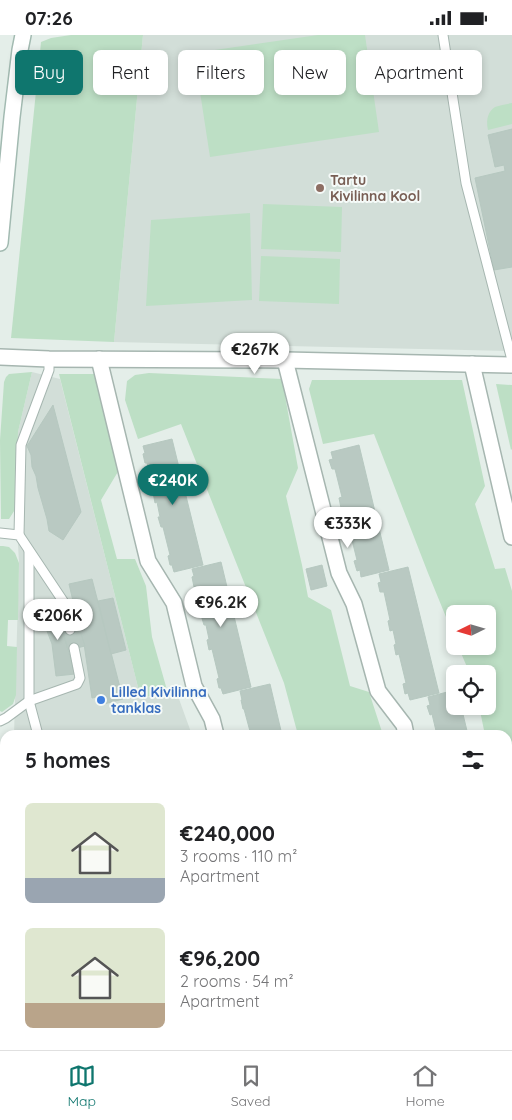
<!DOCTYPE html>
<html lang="en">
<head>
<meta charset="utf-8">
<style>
	body { margin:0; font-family:Quicksand,sans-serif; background:#f6f6f6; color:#202124; height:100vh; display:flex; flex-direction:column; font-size:19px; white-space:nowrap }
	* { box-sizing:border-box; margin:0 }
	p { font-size:16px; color:#757577 }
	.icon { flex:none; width:28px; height:28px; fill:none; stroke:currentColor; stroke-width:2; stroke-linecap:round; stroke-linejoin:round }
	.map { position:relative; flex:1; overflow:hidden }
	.side { position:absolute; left:0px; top:695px; width:512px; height:320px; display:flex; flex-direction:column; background:#fff; border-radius:15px 15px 0 0; box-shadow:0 2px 8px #0003 }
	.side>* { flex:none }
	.top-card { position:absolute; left:15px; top:15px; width:482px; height:45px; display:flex; gap:10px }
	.needle { width:32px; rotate:265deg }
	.tools { position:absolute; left:446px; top:570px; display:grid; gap:10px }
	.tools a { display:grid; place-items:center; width:50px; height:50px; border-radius:8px; background:#fff; box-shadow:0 2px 8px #0003; font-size:25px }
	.price { position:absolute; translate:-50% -42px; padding:0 11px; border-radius:18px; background:#fff; color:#222; font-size:16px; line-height:32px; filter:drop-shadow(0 1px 2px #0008) }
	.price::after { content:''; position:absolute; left:50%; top:30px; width:15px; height:11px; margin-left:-8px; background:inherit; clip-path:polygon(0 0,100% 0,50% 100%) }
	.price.on { background:#0f766e; color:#fff }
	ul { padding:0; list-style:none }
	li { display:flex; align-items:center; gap:15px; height:125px; padding:0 25px }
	li span { display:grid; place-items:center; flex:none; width:140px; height:100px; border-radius:8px; color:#555 }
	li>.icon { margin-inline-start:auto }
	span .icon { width:60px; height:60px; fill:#fffc; stroke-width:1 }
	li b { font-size:21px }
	h2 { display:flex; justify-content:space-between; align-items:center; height:60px; padding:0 25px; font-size:21px }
	.chip { padding:0 18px; border-radius:8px; background:#fff; box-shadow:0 2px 8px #0003; font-size:18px; line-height:45px }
	.chip.on { background:#0f766e; color:#fff }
	.status { display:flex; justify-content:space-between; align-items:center; height:35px; padding:0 25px; background:#fff; direction:ltr }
	.status svg { height:14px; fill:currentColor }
	.tabs { display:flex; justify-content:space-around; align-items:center; height:70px; border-top:1px solid #e0e0e0; background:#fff; font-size:14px; color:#757577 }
	.tabs a { display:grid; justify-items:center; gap:2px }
	.tabs .on { color:#0f766e }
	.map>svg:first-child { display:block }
</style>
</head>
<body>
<div class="status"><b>07:26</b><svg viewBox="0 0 49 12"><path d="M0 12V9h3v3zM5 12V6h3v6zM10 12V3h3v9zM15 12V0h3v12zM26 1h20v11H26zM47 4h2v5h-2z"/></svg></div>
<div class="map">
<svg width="512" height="1015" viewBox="0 0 512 1015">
	<rect width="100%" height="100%" fill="#e4eee9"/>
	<g fill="#d2ded8">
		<polygon points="143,0 512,0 512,316 114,307"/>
		<polygon points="32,337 60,344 141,664 175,653 192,700 14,700 19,528 16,473 18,397"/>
		<polygon points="11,1010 182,1010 183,1015 11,1015"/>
	</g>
	<g fill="#bddfc5">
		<polygon points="71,0 143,0 114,307 11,303 41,7 51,3"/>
		<polygon points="318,0 365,0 379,97 210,122 194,18"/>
		<path d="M 512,68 L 512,89 L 488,95 C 486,87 487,77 495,72 C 500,70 507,69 512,68 Z"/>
		<polygon points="263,169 342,172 341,217 261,214"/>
		<polygon points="250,178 252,265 146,271 151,185"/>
		<polygon points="261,221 340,224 339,269 259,266"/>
		<polygon points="32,337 18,397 16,473 9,484 1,484 0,405 4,347 6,342 9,339"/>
		<polygon points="149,338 282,344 298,433 286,461 302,530 308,562 331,575 350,651 369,657 383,700 298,700 284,648 181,389 138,404 125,365 127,346 135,340"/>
		<polygon points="59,339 94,339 119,435 101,465 117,524 135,524 146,551 152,602 167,655 141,664"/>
		<polygon points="312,345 462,345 485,451 475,469 495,534 505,533 512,556 512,796 508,796 508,700 485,700 479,671 488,671 488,639 470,639 458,611 488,611 488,579 455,579 455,604 428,538 374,399 323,409 309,354"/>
		<polygon points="496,349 512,350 512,414 511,415"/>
		<polygon points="0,511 3,511 9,512 15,518 19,528 18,585 8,585 7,611 17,612 16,660 13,669 2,677 0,676"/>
		<polygon points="512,925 512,1015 433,1015 432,1010 508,1010 508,926"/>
	</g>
	<g fill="#b9c9c2" stroke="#b6c8c0">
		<polygon points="512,94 512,232 494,235 475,143 505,136 504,130 495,132 488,100"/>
		<polygon points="53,370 81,477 63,505 49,496 47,484 38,453 36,441 32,432 31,420 27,411"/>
		<polygon points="172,404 203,530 174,537 172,530 170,530 168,521 170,520 163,492 161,492 158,482 160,482 157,467 155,468 153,457 155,457 147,428 145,428 143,419 145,418 143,411"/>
		<polygon points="359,410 389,535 361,542 360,535 357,536 354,526 357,525 350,497 347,497 345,488 348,487 344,472 341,473 339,463 342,462 335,434 332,434 329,425 333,424 331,417"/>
		<polygon points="221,527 251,652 223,659 221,653 219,653 217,644 219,643 212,614 209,615 207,605 209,604 206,590 204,590 201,580 204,580 197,551 194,552 192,542 194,541 192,534"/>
		<polygon points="322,530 327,551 311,555 306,534"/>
		<polygon points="408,532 439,658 410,665 408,658 405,659 403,649 406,648 399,619 396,620 394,610 396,609 393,595 390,596 388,586 390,585 384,557 380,557 378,548 381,547 379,539"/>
		<polygon points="92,544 123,664 100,670 97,662 92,663 84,609 70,568 73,566 69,549"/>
		<polygon points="113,563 126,615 111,619 98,566"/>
		<polygon points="59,570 65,604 75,639 56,641 52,609 40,578"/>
		<polygon points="79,593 85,611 68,615 63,596"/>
		<polygon points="270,649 282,700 251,700 244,674 243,674 241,665 242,665 240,656"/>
		<polygon points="455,655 455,671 461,671 468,700 437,700 432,679 430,680 427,671 430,670 428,662"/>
		<polygon points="512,840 512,870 508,871 508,841"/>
		<polygon points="397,1010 426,1010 428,1015 398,1015"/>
	</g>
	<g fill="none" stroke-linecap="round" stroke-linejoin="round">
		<defs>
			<g id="service">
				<polyline points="443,0 466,148 512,325"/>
				<polyline points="0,498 19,500 63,566 70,595"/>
				<polyline points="19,500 21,410 49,335 49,324"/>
				<polyline points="29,516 29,666 38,700"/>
				<polyline points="0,686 6,683 29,666 77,649 80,643 74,613"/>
				<polyline points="0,756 5,756"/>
				<polyline points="0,792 5,792"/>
				<polyline points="286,1010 287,1015"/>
			</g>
			<g id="minor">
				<polyline points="0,322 49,324 285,325 512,330"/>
				<polyline points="99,324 148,526 174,568 194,651 212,684 216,700"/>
				<polyline points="285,325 339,538 354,569 378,656 404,690 406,700"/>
				<polyline points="472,329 512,502"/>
				<polyline points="508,915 512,914"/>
				<polyline points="365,1010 367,1015"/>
				<polyline points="241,1015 260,1010"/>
			</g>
			<polyline id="secondary" points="0,208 12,82 20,15 23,0"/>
		</defs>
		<use href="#service" stroke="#a6b6b0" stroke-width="11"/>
		<use href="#minor" stroke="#a6b6b0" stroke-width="18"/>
		<use href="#secondary" stroke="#a2bab1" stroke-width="18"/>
		<use href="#service" stroke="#fff" stroke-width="9"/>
		<use href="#minor" stroke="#fff" stroke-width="15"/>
		<use href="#secondary" stroke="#fff" stroke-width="15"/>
	</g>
	<circle fill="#8d6e63" stroke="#f5faf8" stroke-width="2" cx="320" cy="153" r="5"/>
	<circle fill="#3f7fe0" stroke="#f5faf8" stroke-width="2" cx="101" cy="665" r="5"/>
	<g text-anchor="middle" stroke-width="4" stroke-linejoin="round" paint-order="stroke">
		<g font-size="14" font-weight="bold" fill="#785e54" stroke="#f5faf8" text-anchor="start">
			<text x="330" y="150">Tartu<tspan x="330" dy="16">Kivilinna Kool</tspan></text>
		</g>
		<g font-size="14" font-weight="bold" fill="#366cbe" stroke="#f5faf8" text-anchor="start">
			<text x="111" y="662">Lilled Kivilinna<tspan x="111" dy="16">tanklas</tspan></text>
		</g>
	</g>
</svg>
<div class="tools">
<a><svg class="needle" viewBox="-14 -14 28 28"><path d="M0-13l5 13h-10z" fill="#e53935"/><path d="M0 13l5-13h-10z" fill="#757577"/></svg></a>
<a><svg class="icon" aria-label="locate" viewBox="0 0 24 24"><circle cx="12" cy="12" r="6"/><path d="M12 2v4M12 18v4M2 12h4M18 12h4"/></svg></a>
</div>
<b class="price" style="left:255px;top:340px">€267K</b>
<b class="price on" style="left:173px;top:471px">€240K</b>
<b class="price" style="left:348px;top:514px">€333K</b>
<b class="price" style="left:221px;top:593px">€96.2K</b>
<b class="price" style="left:58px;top:606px">€206K</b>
<div class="top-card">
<a class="chip on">Buy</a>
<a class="chip">Rent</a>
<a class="chip">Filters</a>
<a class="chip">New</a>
<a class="chip">Apartment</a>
</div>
<section class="side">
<h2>5 homes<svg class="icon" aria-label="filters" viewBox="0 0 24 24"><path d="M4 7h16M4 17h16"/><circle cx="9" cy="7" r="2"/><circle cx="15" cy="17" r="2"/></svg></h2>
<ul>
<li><span style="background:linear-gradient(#dfe7d0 75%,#9aa5b1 0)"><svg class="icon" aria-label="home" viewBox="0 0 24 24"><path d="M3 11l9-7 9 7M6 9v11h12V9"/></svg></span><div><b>€240,000</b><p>3 rooms · 110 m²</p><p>Apartment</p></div></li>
<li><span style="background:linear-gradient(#dfe7d0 75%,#b9a48a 0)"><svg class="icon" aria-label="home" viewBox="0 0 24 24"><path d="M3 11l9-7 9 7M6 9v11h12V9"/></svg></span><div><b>€96,200</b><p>2 rooms · 54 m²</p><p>Apartment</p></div></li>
</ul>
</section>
</div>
<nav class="tabs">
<a class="on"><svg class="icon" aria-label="map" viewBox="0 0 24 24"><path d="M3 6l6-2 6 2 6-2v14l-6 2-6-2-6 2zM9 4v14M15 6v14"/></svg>Map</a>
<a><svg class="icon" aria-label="saved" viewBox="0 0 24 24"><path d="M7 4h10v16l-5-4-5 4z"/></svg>Saved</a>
<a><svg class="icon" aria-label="home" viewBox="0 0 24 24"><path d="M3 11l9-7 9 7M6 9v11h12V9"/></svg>Home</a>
</nav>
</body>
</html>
